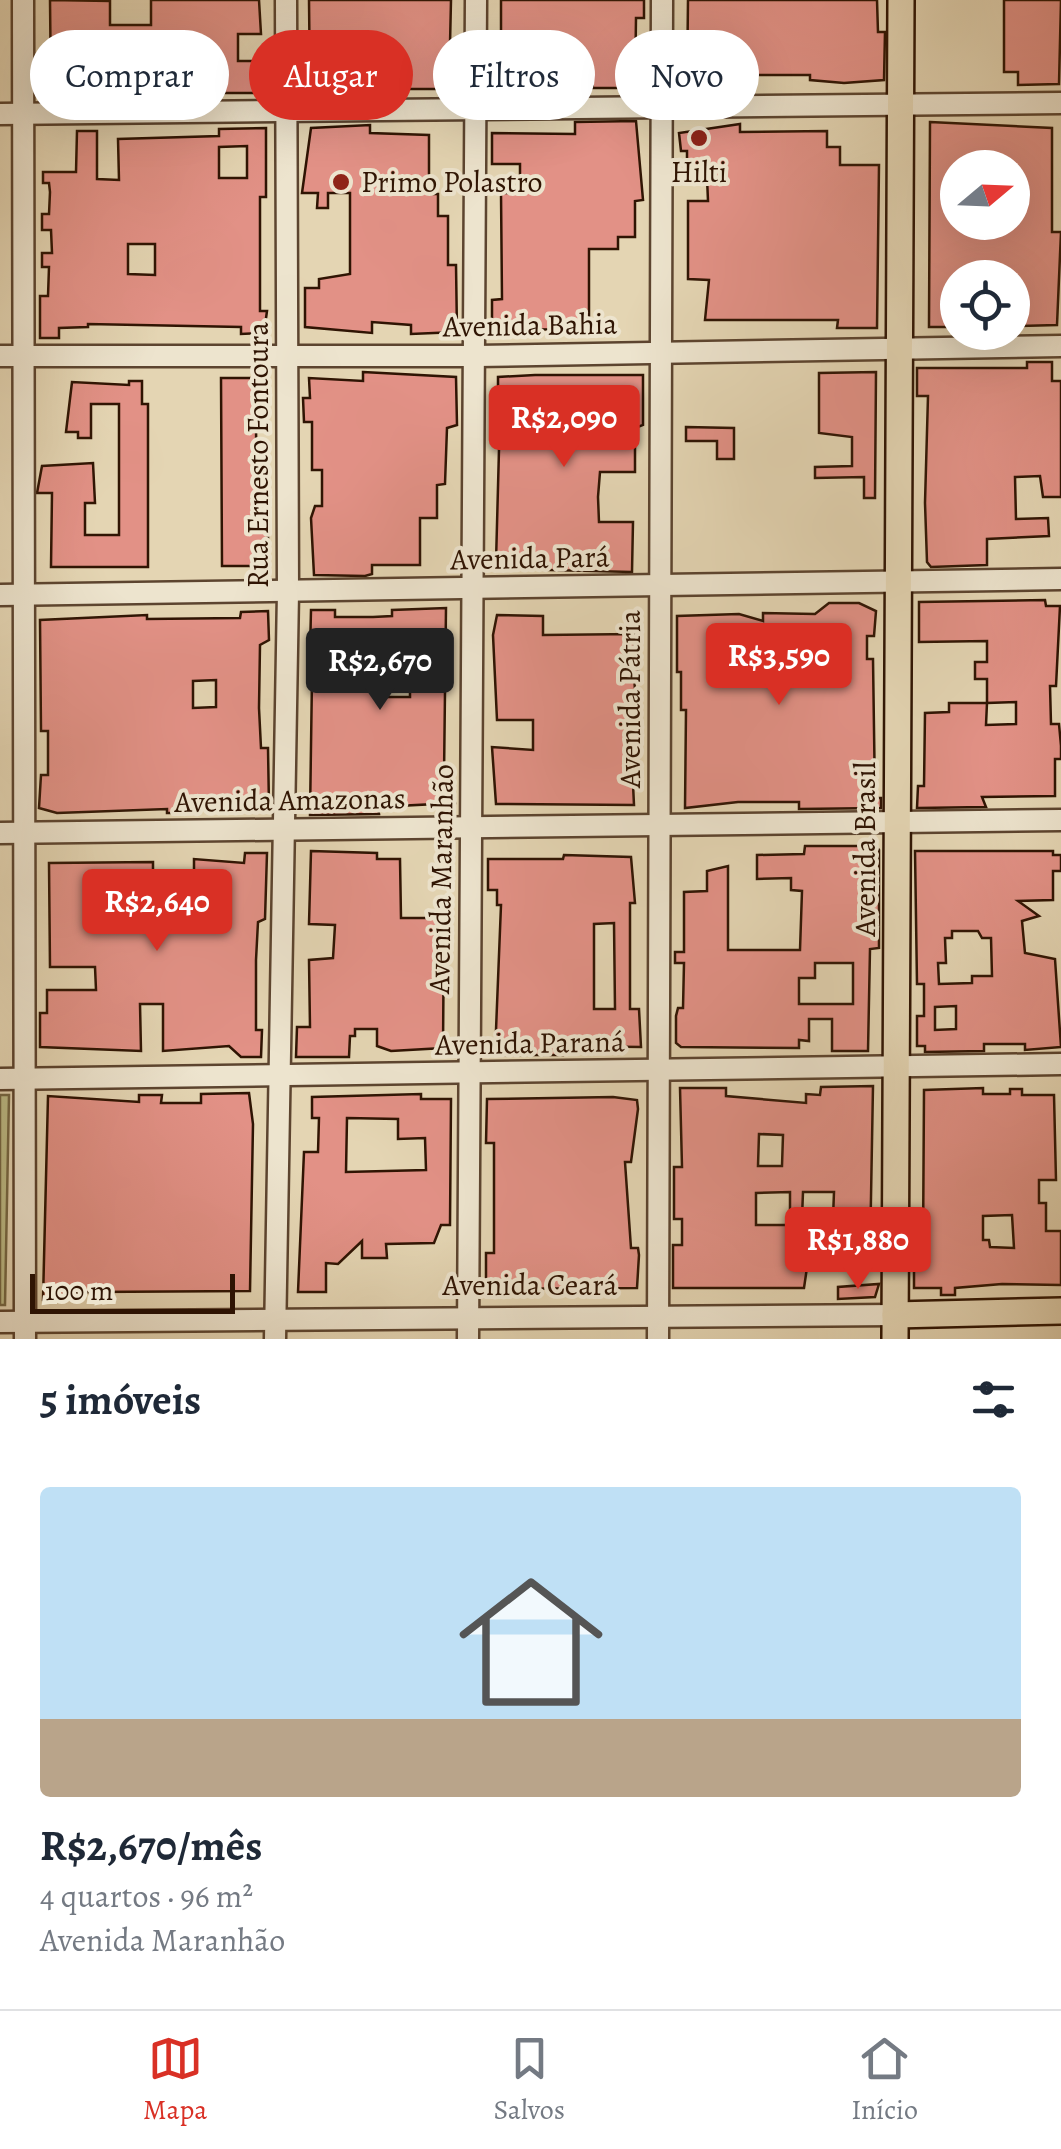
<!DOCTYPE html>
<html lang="pt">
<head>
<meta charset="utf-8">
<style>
	body { margin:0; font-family:Alegreya,serif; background:#f6f6f7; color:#1f2937; height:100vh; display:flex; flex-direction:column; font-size:38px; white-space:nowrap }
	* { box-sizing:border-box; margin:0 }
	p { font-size:32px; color:#747a83 }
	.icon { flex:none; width:55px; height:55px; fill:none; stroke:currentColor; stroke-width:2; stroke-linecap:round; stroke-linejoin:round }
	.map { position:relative; height:1339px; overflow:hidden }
	.details { display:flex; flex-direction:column; background:#fff; flex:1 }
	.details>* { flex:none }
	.banner { position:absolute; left:30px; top:30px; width:1002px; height:90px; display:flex; gap:20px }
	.needle { width:65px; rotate:71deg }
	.buttons { position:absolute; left:940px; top:150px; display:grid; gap:20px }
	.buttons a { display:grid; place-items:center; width:90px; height:90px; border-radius:50%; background:#fff; box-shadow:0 10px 40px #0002; font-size:50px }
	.scale { position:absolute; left:30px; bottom:25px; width:205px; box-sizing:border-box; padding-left:10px; border:5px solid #2f1403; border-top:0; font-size:28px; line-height:35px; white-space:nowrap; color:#2f1403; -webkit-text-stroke:8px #ede4ce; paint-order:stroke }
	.price { position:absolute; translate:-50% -85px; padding:0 22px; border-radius:10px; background:#d93025; color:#fff; font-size:32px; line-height:65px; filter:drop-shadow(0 2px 5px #0008) }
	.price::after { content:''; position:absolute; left:50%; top:60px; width:30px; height:22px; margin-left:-15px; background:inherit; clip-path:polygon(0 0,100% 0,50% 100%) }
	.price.current { background:#222; color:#fff }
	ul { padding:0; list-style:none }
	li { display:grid; align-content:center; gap:20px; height:530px; padding:0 40px }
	li span { display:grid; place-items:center; height:310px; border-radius:10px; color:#555 }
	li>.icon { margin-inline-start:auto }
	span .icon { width:180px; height:180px; fill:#fffc; stroke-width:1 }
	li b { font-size:42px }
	h2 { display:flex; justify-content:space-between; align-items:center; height:120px; padding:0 40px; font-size:42px }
	.pill { padding:0 35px; border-radius:45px; background:#fff; box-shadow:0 10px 40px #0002; font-size:35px; line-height:90px }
	.pill.current { background:#d93025; color:#fff }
	.tab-bar { display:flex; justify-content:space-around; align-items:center; height:140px; border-top:2px solid #e0e1e3; background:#fff; font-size:28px; color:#747a83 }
	.tab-bar a { display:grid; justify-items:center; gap:5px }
	.tab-bar .current { color:#d93025 }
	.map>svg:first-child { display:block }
</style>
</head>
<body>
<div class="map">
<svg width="1061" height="1339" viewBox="0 0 1061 1339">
	<rect width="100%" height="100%" fill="#e4d5b3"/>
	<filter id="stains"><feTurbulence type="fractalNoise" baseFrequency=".002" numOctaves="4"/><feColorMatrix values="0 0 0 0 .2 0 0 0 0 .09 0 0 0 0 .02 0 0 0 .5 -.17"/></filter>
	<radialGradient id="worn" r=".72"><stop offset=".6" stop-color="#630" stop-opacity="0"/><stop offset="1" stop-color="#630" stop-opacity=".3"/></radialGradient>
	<polygon fill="#bcbb87" stroke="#766845" stroke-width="2.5" points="0,1095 9,1095 5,1305 0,1305"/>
	<g fill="#e29186" stroke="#2f1403" stroke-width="2.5" fill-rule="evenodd">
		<polygon points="50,0 110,1 110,25 151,25 151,0 259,0 261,34 238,34 238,61 260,61 266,82 260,82 260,93 171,93 171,73 135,73 134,93 51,93"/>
		<polygon points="309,0 451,0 449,89 398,89 398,82 370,82 344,83 344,91 337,92 310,91"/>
		<polygon points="501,0 644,0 644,18 636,18 635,88 593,88 592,80 537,82 536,68 506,89 494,79 498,76 501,49"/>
		<polygon points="688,0 877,0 878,32 885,32 884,80 844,83 810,80 810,75 748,75 748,81 722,81 722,89 687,88"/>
		<polygon points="1004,0 1061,0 1059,84 1018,85 1018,72 1004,72"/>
		<polygon points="636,121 643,200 635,201 635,237 618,237 618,249 589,249 589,330 498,329 498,322 492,322 492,300 502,299 501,193 520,193 520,164 492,164 492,133 575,134 575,122"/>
		<path d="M 930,122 L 1052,128 L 1052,232 L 1061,232 L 1057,325 L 1020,326 L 1020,318 L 1012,318 L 1012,278 L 958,278 L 958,327 L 929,327 ZM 955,168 L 1012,168 L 1012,222 L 958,222 Z"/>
		<polygon points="740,124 740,132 827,131 827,147 840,147 840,165 879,165 877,328 837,328 838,320 705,320 709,280 688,279 688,201 708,201 707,178 687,178 687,151 681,151 679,133"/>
		<polygon points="370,125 370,133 429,135 429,194 438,194 438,216 448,216 448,265 456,265 457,332 411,334 411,325 372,322 372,333 305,327 305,288 319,288 319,279 350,274 350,193 328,193 328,208 317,208 318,193 302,193 311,128"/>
		<path d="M 266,128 L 266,197 L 260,197 L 260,311 L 267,311 L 264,333 L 241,334 L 241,327 L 88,324 L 88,327 L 59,328 L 59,338 L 40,338 L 40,296 L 48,296 L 49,267 L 42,267 L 42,253 L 52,253 L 51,230 L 42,230 L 42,214 L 49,214 L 50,192 L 49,183 L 43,183 L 43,172 L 76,172 L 77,131 L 97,131 L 97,179 L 119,180 L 118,139 L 219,136 L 219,129 ZM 247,146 L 247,178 L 219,178 L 219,147 ZM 128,244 L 155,244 L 155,275 L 128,274 Z"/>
		<polygon points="1027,362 1052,362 1052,381 1061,381 1061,497 1043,497 1040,476 1015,477 1016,519 1048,518 1049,536 987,539 987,565 931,567 927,562 925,503 928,396 917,396 917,368 1027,368"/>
		<polygon points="363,372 456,377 457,425 447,428 445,484 437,485 437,518 420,518 420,565 372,565 372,574 365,576 314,575 311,518 315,506 322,506 322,470 312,470 312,422 304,422 303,398 310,398 309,378 363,381"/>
		<polygon points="876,372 875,498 864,498 864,477 815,478 815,467 852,466 852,437 819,433 819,373"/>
		<polygon points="535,375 643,375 643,425 635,428 635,472 600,472 598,497 599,522 633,522 632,572 503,569 496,562 500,412 492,410 492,400 498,400 498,377"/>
		<polygon points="221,378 267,378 267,427 256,427 257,513 268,513 268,566 222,566"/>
		<polygon points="129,381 142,381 142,404 148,404 148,567 51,567 52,493 37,493 42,466 93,463 95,503 85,503 85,535 119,535 119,404 91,404 91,438 78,438 78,432 66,432 72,382 129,385"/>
		<polygon points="686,427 734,428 734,459 717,459 717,441 686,441"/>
		<path d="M 1045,600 L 1046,606 L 1060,606 L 1056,686 L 1050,686 L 1051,724 L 1059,724 L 1061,746 L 1061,759 L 1055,759 L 1055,796 L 982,797 L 986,807 L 917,808 L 918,786 L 924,786 L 925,713 L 949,712 L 949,703 L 987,703 L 987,679 L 975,679 L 975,662 L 987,662 L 987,641 L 919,642 L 919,602 ZM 1016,702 L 1016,724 L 986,725 L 987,703 Z"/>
		<polygon points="829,603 859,603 876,611 874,636 867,636 867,659 873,659 875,798 881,798 881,808 799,809 799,802 738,802 685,808 686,710 681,710 681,672 677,672 677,616 739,614 763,621 763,613 815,614"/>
		<path d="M 446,608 L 444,776 L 452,776 L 455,803 L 378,807 L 379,814 L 310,815 L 312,678 L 346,678 L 346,654 L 310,652 L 311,610 L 335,610 L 335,617 L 373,617 L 392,616 L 392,610 ZM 381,665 L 410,665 L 410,697 L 381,697 Z"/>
		<path d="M 268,611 L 269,640 L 260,645 L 259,708 L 261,748 L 268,748 L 269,807 L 190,808 L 190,813 L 167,813 L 167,809 L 57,813 L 39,808 L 41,775 L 48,775 L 48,731 L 41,731 L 40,620 L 147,615 L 147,619 L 240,618 L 241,612 ZM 216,680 L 216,707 L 193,708 L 193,681 Z"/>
		<polygon points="497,615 543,616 543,635 634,634 634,647 638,647 638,675 634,675 637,720 632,720 631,743 634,805 496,804 492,747 533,750 533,720 497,720 493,635"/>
		<path d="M 805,846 L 876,846 L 879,850 L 879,948 L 870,949 L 868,1051 L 832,1051 L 832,1019 L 809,1019 L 809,1041 L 799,1040 L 799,1048 L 681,1047 L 676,1043 L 676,1016 L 678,1008 L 683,1008 L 684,963 L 675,963 L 675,952 L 684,952 L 684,892 L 707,891 L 707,871 L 728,866 L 728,950 L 800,950 L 802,891 L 791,890 L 791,878 L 757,879 L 757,855 L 804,854 ZM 815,963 L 853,963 L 853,1004 L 799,1004 L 799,978 L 815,978 Z"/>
		<polygon points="311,851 377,853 377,859 400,859 401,918 444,918 443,1048 391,1051 377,1046 377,1029 355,1029 355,1036 350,1036 349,1057 296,1057 297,1027 310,1027 309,960 333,958 335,925 309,924"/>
		<path d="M 915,851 L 1053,851 L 1053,855 L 1061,855 L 1061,871 L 1053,871 L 1053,900 L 1018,901 L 1039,916 L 1022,921 L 1025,953 L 1055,959 L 1061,1047 L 1025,1050 L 1025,1044 L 984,1044 L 984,1051 L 925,1052 L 925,1046 L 917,1046 L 917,1016 L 924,1016 L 924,984 L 917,984 ZM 952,931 L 978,931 L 982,938 L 991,938 L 992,976 L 972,976 L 972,983 L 939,984 L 938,963 L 946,963 L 945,938 L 952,938 ZM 956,1006 L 956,1029 L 935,1030 L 935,1007 Z"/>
		<path d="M 245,853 L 267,853 L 265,919 L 258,922 L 256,960 L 256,1030 L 262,1030 L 261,1057 L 241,1057 L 229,1046 L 163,1051 L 163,1004 L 140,1004 L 141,1051 L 40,1047 L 40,1013 L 47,1013 L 47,990 L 96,990 L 95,967 L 50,967 L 49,863 L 153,862 L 153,872 L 194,872 L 194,859 L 244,863 ZM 108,883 L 129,884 L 129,908 L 91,912 L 90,888 Z"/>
		<path d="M 564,855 L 631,857 L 635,903 L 630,903 L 630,1009 L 639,1009 L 641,1047 L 563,1046 L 563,1055 L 495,1055 L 501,905 L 497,905 L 497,890 L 488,890 L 488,859 L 563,859 ZM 614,923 L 615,1009 L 594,1009 L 594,924 Z"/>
		<path d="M 873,1086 L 870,1253 L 832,1252 L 832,1240 L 811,1240 L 804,1288 L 673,1288 L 673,1245 L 682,1245 L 682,1219 L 674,1219 L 674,1167 L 682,1167 L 680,1088 L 726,1088 L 726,1096 L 806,1103 L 806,1094 L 820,1095 L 821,1087 ZM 759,1134 L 783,1135 L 782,1166 L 758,1166 ZM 790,1192 L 790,1225 L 756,1225 L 756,1193 ZM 803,1192 L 834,1192 L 833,1218 L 802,1218 Z"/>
		<path d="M 983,1088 L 983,1094 L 1010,1094 L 1010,1089 L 1022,1089 L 1022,1095 L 1054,1095 L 1056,1180 L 1039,1180 L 1039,1203 L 1046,1203 L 1046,1231 L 1061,1231 L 1061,1285 L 1002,1284 L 955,1288 L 955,1295 L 941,1295 L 941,1288 L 914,1288 L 914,1251 L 923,1250 L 924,1090 ZM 1012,1215 L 1014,1248 L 990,1247 L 989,1240 L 983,1240 L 983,1216 Z"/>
		<polygon points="249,1093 253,1124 250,1291 90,1292 64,1294 64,1300 43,1300 48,1096 139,1102 139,1095 162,1095 161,1103 201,1103 201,1094"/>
		<path d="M 421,1094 L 421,1099 L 451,1099 L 450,1225 L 441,1225 L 434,1243 L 386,1244 L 387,1258 L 362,1258 L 362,1241 L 338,1264 L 326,1263 L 326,1292 L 298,1292 L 304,1152 L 318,1152 L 319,1118 L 312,1118 L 312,1097 ZM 347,1118 L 398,1119 L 398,1139 L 425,1138 L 426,1170 L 346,1172 Z"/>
		<polygon points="613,1097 637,1100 638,1109 631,1162 625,1162 631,1248 638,1248 639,1255 637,1288 486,1289 486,1253 494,1253 494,1143 486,1143 487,1099"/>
		<polygon points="879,1284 875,1297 838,1299 838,1287"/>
	</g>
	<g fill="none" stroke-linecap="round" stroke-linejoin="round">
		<defs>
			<g id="minor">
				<polyline points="23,0 25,1339"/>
				<polyline points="0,114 1061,103"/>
				<polyline points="0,356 476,356 1061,346"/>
				<polyline points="0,595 1061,579"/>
				<polyline points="0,833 1061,820"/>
				<polyline points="0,1079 1061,1064"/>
				<polyline points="0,1322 895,1315"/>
				<polyline points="275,1339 288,592 286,0"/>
				<polyline points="468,1339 476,0"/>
				<polyline points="658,1339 662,0"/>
			</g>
			<g id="major">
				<polyline points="895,1315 1061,1311"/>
				<polyline points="895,1339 901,0"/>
			</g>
		</defs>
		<use href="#minor" stroke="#5c442f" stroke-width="25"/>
		<use href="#major" stroke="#2f1403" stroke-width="30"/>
		<use href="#minor" stroke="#ede4ce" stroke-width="20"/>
		<use href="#major" stroke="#e4d5b3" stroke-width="25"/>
	</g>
	<g fill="#8f2418" stroke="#ede4ce" stroke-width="4">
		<circle cx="699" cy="138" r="10"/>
		<circle cx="341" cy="182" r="10"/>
	</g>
	<g text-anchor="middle" stroke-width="8" stroke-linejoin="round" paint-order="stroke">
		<g font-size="30" fill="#2f1403" stroke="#ede4ce">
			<text x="699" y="182">Hilti</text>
			<text x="361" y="192" text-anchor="start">Primo Polastro</text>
		</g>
		<g font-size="30" fill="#2f1403" stroke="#ede4ce">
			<text transform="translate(530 325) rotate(-1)" y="10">Avenida Bahia</text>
			<text transform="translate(258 455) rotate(-90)" y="10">Rua Ernesto Fontoura</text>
			<text transform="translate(530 558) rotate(-1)" y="10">Avenida Pará</text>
			<text transform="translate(630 699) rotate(-90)" y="10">Avenida Pátria</text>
			<text transform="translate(290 800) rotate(-1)" y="10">Avenida Amazonas</text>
			<text transform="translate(865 849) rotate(-90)" y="10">Avenida Brasil</text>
			<text transform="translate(441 879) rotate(-89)" y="10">Avenida Maranhão</text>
			<text transform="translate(530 1043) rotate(-1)" y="10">Avenida Paraná</text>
			<text x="530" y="1295">Avenida Ceará</text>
		</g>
	</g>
	<rect width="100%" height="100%" filter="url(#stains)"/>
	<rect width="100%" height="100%" fill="url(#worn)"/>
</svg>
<div class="buttons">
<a><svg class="needle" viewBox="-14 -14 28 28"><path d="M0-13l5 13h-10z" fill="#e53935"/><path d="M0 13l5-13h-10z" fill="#747a83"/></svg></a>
<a><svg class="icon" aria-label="locate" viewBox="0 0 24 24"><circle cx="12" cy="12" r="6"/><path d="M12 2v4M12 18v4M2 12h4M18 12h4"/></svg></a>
</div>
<div class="scale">100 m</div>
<b class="price" style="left:564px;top:470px">R$2,090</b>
<b class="price" style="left:779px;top:708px">R$3,590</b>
<b class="price current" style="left:380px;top:713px">R$2,670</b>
<b class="price" style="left:157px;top:954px">R$2,640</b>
<b class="price" style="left:858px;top:1292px">R$1,880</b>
<div class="banner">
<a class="pill">Comprar</a>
<a class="pill current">Alugar</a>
<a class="pill">Filtros</a>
<a class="pill">Novo</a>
</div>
</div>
<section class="details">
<h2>5 imóveis<svg class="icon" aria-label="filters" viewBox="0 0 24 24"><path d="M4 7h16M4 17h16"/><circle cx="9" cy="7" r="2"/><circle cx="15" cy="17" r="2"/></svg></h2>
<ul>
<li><span style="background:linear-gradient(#bfe0f5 75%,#b9a48a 0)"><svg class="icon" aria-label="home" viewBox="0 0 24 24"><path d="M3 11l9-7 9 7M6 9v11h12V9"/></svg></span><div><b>R$2,670/mês</b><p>4 quartos · 96 m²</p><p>Avenida Maranhão</p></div></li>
</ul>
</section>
<nav class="tab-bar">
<a class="current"><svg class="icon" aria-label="map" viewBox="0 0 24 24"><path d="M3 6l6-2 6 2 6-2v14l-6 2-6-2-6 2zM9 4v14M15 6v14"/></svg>Mapa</a>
<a><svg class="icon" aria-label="saved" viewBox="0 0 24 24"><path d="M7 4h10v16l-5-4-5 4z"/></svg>Salvos</a>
<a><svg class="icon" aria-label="home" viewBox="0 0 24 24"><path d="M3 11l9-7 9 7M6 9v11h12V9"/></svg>Início</a>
</nav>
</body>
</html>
